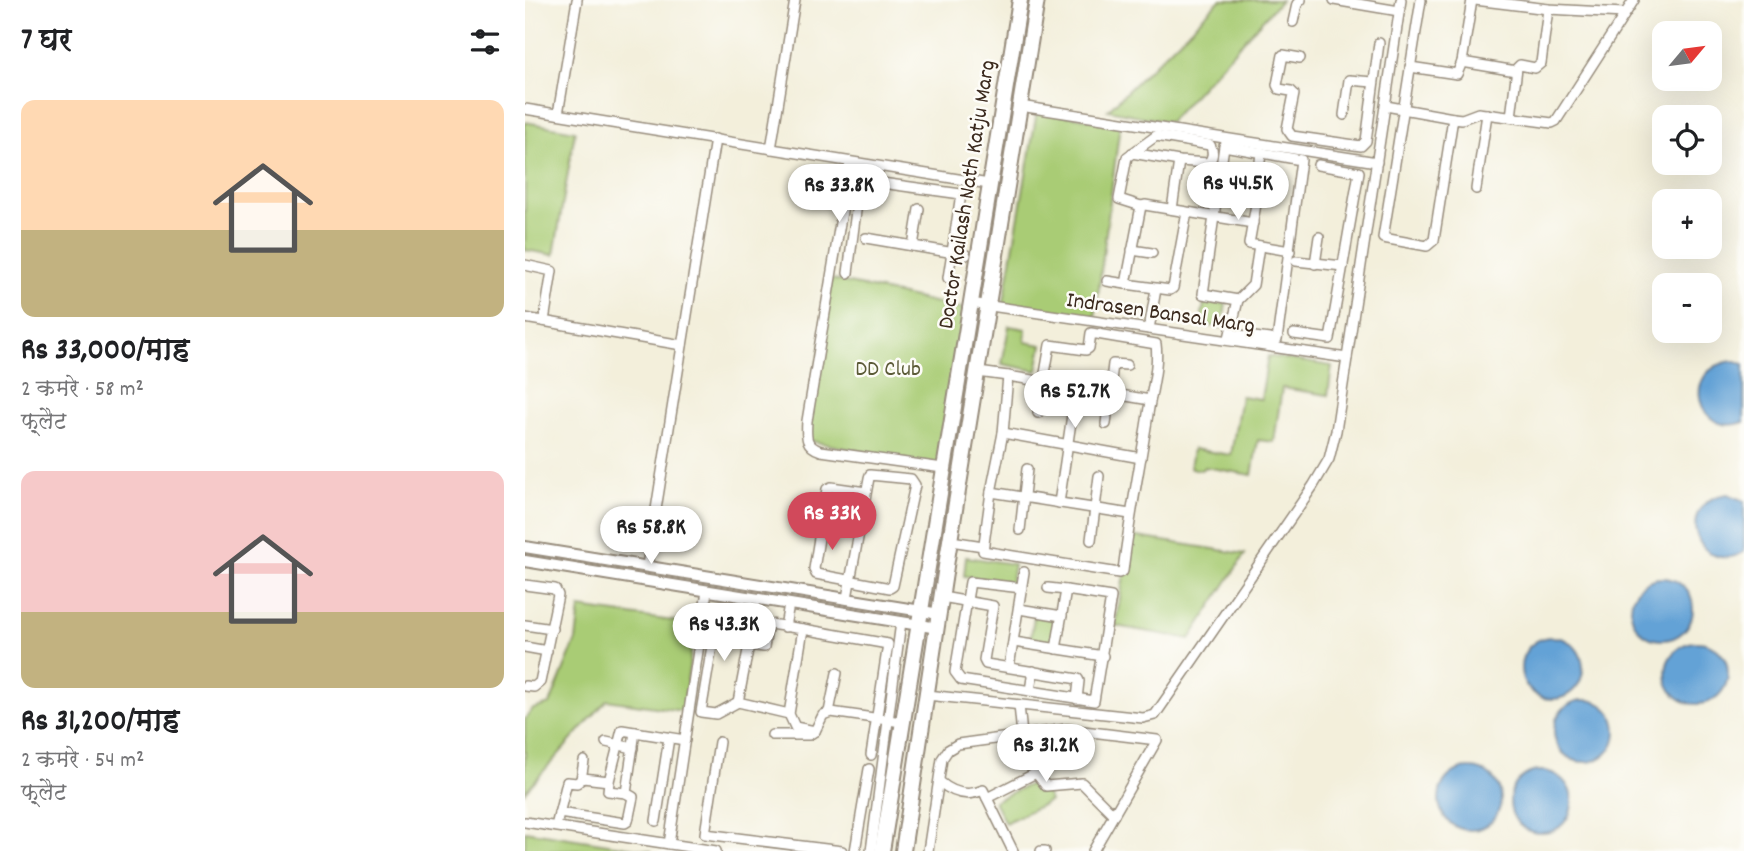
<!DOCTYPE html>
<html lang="hi">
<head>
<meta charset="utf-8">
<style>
	body { margin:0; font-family:Dekko,"Playpen Sans Deva",sans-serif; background:#f6f6f6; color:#202124; height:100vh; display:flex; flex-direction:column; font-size:26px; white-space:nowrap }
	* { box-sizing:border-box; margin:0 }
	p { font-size:23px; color:#757577 }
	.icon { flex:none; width:38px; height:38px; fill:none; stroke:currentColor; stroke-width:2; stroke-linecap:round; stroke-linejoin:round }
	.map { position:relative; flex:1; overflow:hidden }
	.sheet { display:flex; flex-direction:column; background:#fff; width:525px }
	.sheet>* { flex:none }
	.needle { width:46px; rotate:61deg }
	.fabs { position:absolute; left:1127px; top:21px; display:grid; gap:14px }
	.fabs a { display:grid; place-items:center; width:70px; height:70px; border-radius:14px; background:#fff; box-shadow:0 7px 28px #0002; font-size:35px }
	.price { position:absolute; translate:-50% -60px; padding:0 16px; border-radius:24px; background:#fff; color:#222; font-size:23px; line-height:46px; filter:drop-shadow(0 2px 4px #0008) }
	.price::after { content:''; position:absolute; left:50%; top:42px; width:21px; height:16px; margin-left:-10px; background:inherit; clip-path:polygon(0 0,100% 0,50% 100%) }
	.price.selected { background:#d1495b; color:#fff }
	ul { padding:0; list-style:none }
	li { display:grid; align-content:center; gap:14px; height:371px; padding:0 21px }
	li span { display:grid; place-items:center; height:217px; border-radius:14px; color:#555 }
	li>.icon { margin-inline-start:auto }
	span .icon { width:126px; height:126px; fill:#fffc; stroke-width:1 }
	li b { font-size:30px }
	h2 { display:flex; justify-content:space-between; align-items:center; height:84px; padding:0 21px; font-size:30px }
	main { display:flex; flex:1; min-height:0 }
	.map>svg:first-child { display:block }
</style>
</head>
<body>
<main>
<section class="sheet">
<h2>7 घर<svg class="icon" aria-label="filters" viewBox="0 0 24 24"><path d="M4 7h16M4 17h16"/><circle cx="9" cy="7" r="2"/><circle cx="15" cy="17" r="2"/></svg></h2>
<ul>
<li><span style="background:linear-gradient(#ffd9b3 60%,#c2b280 0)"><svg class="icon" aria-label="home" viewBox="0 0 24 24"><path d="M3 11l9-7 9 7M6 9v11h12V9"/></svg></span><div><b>Rs 33,000/माह</b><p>2 कमरे · 58 m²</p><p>फ़्लैट</p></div></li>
<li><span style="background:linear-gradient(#f6c9c9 65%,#c2b280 0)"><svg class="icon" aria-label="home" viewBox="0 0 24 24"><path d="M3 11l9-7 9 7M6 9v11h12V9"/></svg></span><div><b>Rs 31,200/माह</b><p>2 कमरे · 54 m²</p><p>फ़्लैट</p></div></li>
</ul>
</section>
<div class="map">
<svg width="1219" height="851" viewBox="0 0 1219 851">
	<rect width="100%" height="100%" fill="#fdfcf7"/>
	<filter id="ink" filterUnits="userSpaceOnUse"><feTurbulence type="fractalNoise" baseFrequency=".0143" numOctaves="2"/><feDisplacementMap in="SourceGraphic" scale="14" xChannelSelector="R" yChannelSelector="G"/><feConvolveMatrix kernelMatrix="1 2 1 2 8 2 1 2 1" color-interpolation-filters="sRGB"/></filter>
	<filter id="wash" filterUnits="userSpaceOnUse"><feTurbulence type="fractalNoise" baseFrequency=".00686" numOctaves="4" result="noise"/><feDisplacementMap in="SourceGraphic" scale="28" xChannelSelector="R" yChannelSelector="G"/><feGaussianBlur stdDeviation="1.57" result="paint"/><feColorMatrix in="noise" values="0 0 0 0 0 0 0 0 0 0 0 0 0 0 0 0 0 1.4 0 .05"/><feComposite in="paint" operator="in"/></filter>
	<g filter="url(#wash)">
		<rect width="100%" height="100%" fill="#f3efdb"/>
		<g fill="#a9cc75" stroke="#727b4a" stroke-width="2">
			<polygon points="695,0 756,0 644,122 583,110"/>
			<polygon points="512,111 595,124 570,318 478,307"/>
			<polygon points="0,122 50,131 29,255 0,250"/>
			<polygon points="306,279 444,310 418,468 281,440"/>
			<polygon points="680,299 701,304 697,328 675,324"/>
			<polygon points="484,326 501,329 500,342 517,345 512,371 477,364"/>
			<polygon points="743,356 807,366 803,395 757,388 749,442 733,440 727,475 680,467 676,470 665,468 668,449 706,455 716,396 736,399"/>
			<polygon points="606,536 720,554 665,639 590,626"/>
			<polygon points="441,557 489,564 486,583 439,576"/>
			<polygon points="55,608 170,624 158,711 82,700 0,792 0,719 8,709 25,704 51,640"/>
			<polygon points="509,616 534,620 530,647 505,643"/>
			<polygon points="507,783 512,793 520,790 525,801 480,823 469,801"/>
			<polygon points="0,831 127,851 0,851"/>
		</g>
		<g fill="#64a2d6" stroke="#50667a" stroke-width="2">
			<path d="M 1207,361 L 1219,364 L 1219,422 C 1173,439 1153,369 1207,361 Z"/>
			<path d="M 1203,494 L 1219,501 L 1219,552 C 1173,578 1145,502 1203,494 Z"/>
			<circle cx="1137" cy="609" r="31"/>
			<circle cx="1027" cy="668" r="31"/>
			<circle cx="1172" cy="673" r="31"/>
			<circle cx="1060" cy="731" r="31"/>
			<circle cx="945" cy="799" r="31"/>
			<circle cx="1016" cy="802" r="31"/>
		</g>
	</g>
	<g filter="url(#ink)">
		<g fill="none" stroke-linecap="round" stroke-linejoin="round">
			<defs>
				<g id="minor">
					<polyline points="809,0 874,11"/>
					<polyline points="896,0 858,238 902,246 909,240 928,118 937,119 953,113 1027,123 1031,121 1109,0"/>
					<polyline points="950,0 1023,9 1099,13"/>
					<polyline points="768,22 772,4 776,0"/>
					<polyline points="775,58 758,55 752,85 754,89 766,91 769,94 762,129 767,136 836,146 841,141 854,43"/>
					<polyline points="937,62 991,71"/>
					<polyline points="885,67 932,74 937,62 947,0"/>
					<polyline points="495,106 852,162"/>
					<polyline points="861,106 928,118"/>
					<polyline points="0,109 464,184"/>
					<polyline points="33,114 52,0"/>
					<polyline points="819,115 824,80 848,82"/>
					<polyline points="986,117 992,68 995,65 1010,68 1016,63 1023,9"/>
					<polyline points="246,149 270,0"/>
					<path d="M 607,153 L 654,161 L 683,163 C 688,158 689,152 685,145 L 631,136 L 602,157 L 594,199 L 616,206"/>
					<path d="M 325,163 L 282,421 C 281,437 280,446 296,451 L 418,468"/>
					<polyline points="733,181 736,152"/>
					<polyline points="951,189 962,114"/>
					<polyline points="731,204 724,244 765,251"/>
					<polyline points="647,209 654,161"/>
					<polyline points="662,212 648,288 645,290 601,284 616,206 620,205 728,223"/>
					<polyline points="341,238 441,255"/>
					<polyline points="388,246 394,209"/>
					<polyline points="607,250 627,253"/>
					<polyline points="771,261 818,266"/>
					<polyline points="790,264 794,237"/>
					<polyline points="0,265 27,271 19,321"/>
					<polyline points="323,273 335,180 436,194 423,278"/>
					<polyline points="582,281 601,284"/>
					<polyline points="445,303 822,358"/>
					<polyline points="0,318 157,345"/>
					<polyline points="624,329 631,289"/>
					<polyline points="706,334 752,340 776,160 699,146 678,294 713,300"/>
					<polyline points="769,334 805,339 832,184 834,172 793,165"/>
					<polyline points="704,338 713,300 728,285 734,246"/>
					<polyline points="453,372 483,376"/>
					<path d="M 513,413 L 525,345 L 561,350 L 564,348 L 566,333 L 631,344 C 634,366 626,393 623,414 C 615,467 604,519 598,571 L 594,573 L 458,551 L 466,492 L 478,433 L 483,376 C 531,384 578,392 625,400"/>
					<polyline points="581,424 588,364 602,365"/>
					<polyline points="478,433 616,458"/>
					<polyline points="466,492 605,514"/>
					<polyline points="534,503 551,388"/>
					<polyline points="495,530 502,469"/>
					<polyline points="566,540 574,476"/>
					<polyline points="426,541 458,546"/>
					<polyline points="122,566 190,139"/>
					<polyline points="0,585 30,589 33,595 15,682 9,687 0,686"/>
					<polyline points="497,588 445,582 430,672 436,680 569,701 586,597 541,590 531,649"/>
					<polyline points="523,588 541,590"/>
					<polyline points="417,597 468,606 459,660 461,664 553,679 554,681 552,699"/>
					<polyline points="322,598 344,478 345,475 386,479 390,485 368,586 365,588 291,574 289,569 302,489 306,487 341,492"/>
					<polyline points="494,609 537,616"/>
					<polyline points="0,625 27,629"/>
					<polyline points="260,627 264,604"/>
					<polyline points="489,642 578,656"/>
					<polyline points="0,647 22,651"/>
					<polyline points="484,667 499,572"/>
					<polyline points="505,691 508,671"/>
					<polyline points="402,695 618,718 630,715 788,486 804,459 811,431 876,0"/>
					<polyline points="213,702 224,645 239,647 243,624"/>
					<polyline points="304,712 312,673"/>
					<polyline points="264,714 213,702 191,714 176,712 192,616 278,629"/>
					<polyline points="290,731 270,727 264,714 278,629 363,644 346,755"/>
					<polyline points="247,735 284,735 290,731 298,715 306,712 377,722"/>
					<polyline points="81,742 108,748"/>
					<polyline points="194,742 180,834 317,851"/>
					<polyline points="511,773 521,786 557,783 589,815"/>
					<polyline points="56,779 59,761"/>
					<polyline points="84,782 83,791 101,793"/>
					<path d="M 415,782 C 428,793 443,797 458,790 L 488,851"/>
					<polyline points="462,798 511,773 497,735 494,705"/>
					<polyline points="34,813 100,823 103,821 108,797 101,793 110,732"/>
					<polyline points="131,821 144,738"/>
					<polyline points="0,822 191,851"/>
					<polyline points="31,826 42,782 52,783 58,778 84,781 97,730 160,740"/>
					<polyline points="144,844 182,591"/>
					<polyline points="330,851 344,769"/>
					<polyline points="346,851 376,622"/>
					<polyline points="403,851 417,759 423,750 433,744 542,729 632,740 568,851"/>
					<polyline points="516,851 520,851"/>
				</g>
				<g id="tertiary">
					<polyline points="0,547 415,614"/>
					<polyline points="0,561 413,628"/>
				</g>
				<g id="primary">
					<polyline points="357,851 495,0"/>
					<polyline points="378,851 423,553 512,0"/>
				</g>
			</defs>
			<use href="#minor" stroke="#978c7c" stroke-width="12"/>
			<use href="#tertiary" stroke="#978c7c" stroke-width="14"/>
			<use href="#primary" stroke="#978c7c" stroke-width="18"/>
			<use href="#minor" stroke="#fff" stroke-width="9"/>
			<use href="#tertiary" stroke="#fff" stroke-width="10"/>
			<use href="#primary" stroke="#fff" stroke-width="14"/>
		</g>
	</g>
	<g text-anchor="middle" stroke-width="5" stroke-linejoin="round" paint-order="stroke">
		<g font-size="23" fill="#3b2a1e" stroke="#fdfcf7">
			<text transform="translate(440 194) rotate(-81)" y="8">Doctor Kailash Nath Katju Marg</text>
			<text transform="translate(636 311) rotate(8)" y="8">Indrasen Bansal Marg</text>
		</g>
		<g font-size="23" fill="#5c5b38" stroke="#fdfcf7">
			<text x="363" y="375">DD Club</text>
		</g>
	</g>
</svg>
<div class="fabs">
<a><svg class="needle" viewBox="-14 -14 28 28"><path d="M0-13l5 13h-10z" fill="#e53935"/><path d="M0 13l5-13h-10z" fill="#757577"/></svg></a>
<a><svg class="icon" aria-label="locate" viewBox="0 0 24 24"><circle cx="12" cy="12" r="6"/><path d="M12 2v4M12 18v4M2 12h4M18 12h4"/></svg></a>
<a>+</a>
<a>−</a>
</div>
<b class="price" style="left:713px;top:222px">Rs 44.5K</b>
<b class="price" style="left:314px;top:224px">Rs 33.8K</b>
<b class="price" style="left:550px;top:430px">Rs 52.7K</b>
<b class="price selected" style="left:307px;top:552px">Rs 33K</b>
<b class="price" style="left:126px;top:566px">Rs 58.8K</b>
<b class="price" style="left:199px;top:663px">Rs 43.3K</b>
<b class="price" style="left:521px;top:784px">Rs 31.2K</b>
</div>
</main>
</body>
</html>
